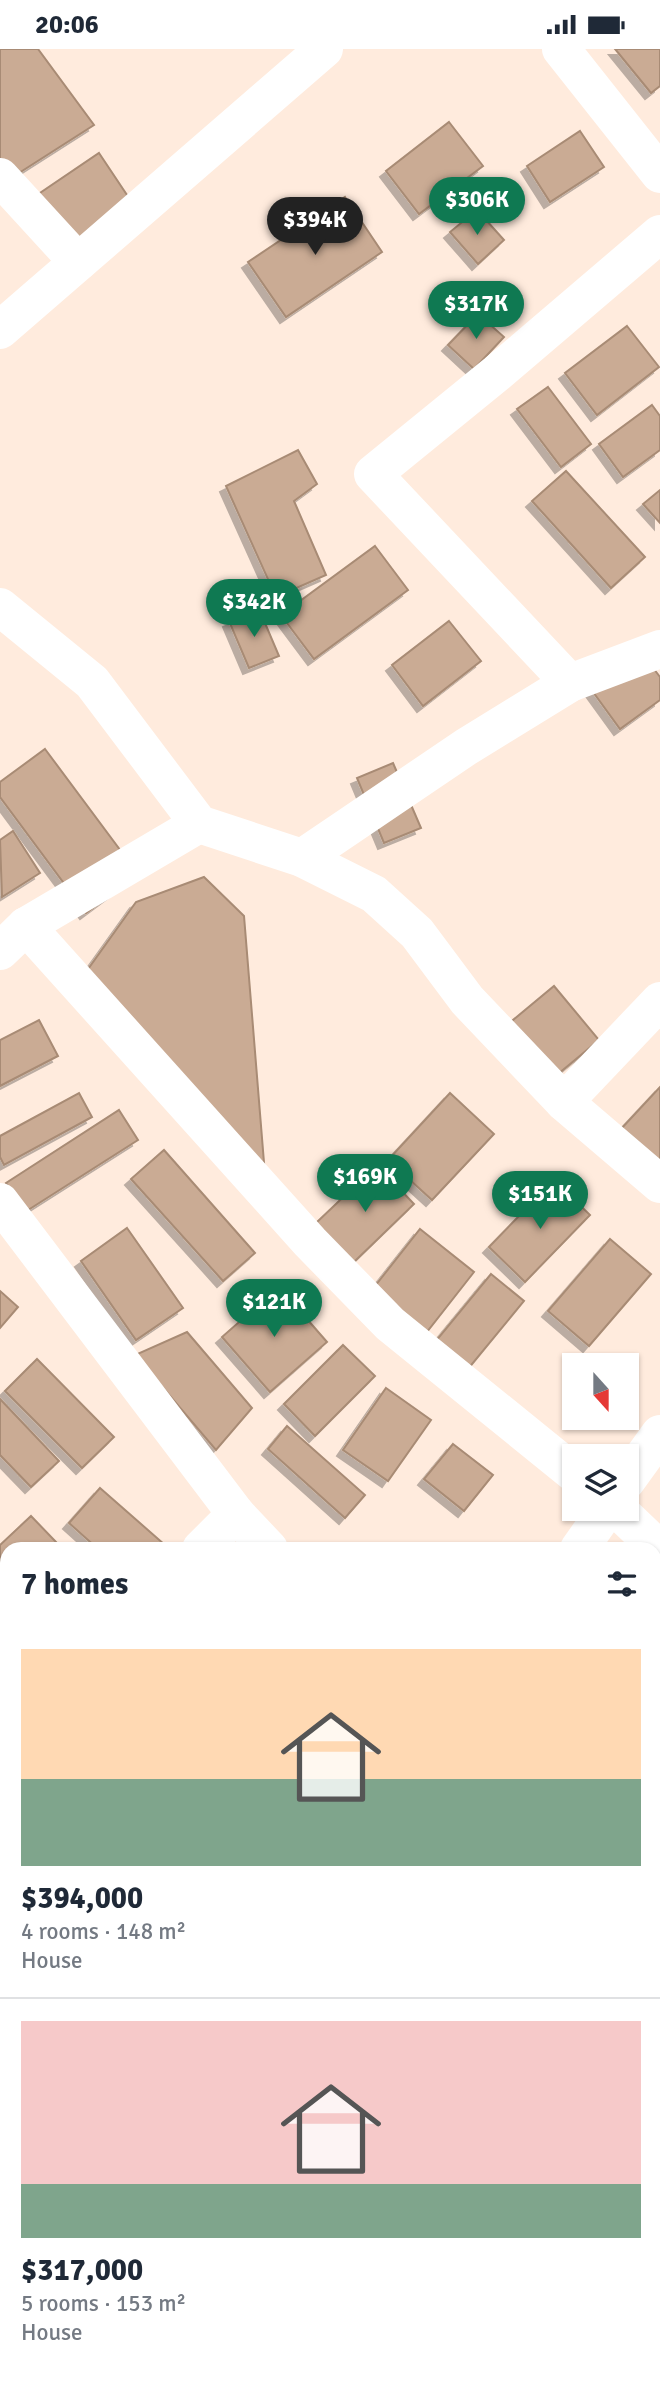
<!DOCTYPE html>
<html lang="en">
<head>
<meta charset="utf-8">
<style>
	body { margin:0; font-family:Signika,sans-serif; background:#f2f2f3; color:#1f2937; height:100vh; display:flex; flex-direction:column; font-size:26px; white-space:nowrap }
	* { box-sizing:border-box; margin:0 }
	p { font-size:23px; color:#747a83 }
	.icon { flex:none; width:38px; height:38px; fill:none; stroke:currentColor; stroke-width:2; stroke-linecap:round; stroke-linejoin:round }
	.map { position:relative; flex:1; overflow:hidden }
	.drawer { position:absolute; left:0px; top:1493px; width:662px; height:842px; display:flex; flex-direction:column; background:#fff; border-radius:21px 21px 0 0; box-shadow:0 2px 5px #0004 }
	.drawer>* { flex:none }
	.needle { width:46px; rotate:159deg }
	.buttons { position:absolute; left:562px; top:1304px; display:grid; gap:14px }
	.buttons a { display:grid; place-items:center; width:77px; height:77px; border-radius:0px; background:#fff; box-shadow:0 2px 5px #0004; font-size:35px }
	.price { position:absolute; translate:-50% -60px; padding:0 16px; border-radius:24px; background:#0f7952; color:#fff; font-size:23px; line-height:46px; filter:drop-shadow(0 2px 4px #0008) }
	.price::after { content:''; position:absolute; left:50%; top:42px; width:21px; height:16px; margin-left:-10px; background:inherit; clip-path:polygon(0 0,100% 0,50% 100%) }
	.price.active { background:#222; color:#fff }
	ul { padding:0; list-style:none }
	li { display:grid; align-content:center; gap:14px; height:371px; padding:0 21px }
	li+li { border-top:2px solid #e0e1e3 }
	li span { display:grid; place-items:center; height:217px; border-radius:0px; color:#555 }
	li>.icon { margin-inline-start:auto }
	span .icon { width:126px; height:126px; fill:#fffc; stroke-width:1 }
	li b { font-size:30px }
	h2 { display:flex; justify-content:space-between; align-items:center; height:84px; padding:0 21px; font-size:30px }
	.status { display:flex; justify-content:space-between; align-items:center; height:49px; padding:0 35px; background:#fff; direction:ltr }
	.status svg { height:19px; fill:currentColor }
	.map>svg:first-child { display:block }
</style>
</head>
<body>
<div class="status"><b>20:06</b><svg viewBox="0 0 49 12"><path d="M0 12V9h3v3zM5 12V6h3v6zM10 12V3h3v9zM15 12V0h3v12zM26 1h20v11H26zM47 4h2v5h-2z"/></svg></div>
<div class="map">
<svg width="660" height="2334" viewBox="0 0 660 2334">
	<defs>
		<filter id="shadow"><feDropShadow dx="-6" dy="6" stdDeviation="0" flood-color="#0004"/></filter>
	</defs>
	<rect width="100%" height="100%" fill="#ffebdd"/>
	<g fill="#caab94" stroke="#a88b74" stroke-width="2" filter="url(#shadow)">
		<polygon points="0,0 38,0 94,76 8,131 0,121"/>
		<polygon points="615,0 660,0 660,37 651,44"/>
		<polygon points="449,73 483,117 419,165 386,122"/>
		<polygon points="580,82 604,118 550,153 527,117"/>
		<polygon points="99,104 133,155 68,199 34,148"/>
		<polygon points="345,148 382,203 286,268 248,213"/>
		<polygon points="477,161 504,191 478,215 450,183"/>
		<polygon points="478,265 504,288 474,320 448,296"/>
		<polygon points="627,277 659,318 597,366 565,324"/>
		<polygon points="548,338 591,395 561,418 517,360"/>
		<polygon points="652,356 660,367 660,401 623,428 599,395"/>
		<polygon points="298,401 317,435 294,452 326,526 276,548 226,437"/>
		<polygon points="566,422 645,508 611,539 532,452"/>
		<polygon points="660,441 660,474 643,455"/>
		<polygon points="375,497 408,541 314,610 281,566"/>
		<polygon points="259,560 279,607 249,619 229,572"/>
		<polygon points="449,572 481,612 423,657 392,616"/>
		<polygon points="638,599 660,628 660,651 620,680 588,636"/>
		<polygon points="45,700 138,825 86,864 0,748 0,733"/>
		<polygon points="393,714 421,779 384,794 357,729"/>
		<polygon points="13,782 40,824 2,848 0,791"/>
		<polygon points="204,828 244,867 265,1126 81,930 136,853"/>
		<polygon points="554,937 599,991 552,1030 507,976"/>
		<polygon points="39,971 58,1007 0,1037 0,991"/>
		<polygon points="660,1038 660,1119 620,1081"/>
		<polygon points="79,1044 92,1068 4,1116 0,1108 0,1087"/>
		<polygon points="450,1044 494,1085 432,1151 388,1111"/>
		<polygon points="119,1061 138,1091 25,1163 6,1134"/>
		<polygon points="164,1101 255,1204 223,1232 131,1130"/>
		<polygon points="377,1116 414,1155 354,1213 316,1174"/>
		<polygon points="554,1131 590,1166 525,1233 489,1198"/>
		<polygon points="127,1179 183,1259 136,1291 81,1212"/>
		<polygon points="420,1180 474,1223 419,1293 364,1251"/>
		<polygon points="610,1190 651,1225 589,1297 548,1262"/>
		<polygon points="491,1225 524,1252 468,1320 435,1293"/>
		<polygon points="279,1238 327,1293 270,1343 222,1288"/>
		<polygon points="0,1242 18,1258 0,1279"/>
		<polygon points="187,1283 252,1359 216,1401 135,1306"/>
		<polygon points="343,1296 375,1327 315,1387 284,1355"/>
		<polygon points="37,1310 114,1388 82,1419 5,1342"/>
		<polygon points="386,1339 431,1371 388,1432 343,1401"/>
		<polygon points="0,1350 59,1412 31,1438 0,1406"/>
		<polygon points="287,1377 365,1446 345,1469 268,1400"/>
		<polygon points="453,1395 493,1426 464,1462 424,1430"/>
		<polygon points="100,1439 165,1496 161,1500 98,1500 69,1474"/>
		<polygon points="31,1467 57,1494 51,1500 7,1500 7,1519 0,1512 0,1496"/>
		<polygon points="0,1592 7,1601 7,1675 0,1680"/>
		<polygon points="660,1729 660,1754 654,1749 654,1735"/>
	</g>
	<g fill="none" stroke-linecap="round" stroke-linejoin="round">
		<g stroke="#fff" stroke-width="38">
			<polyline points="561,0 660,125"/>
			<polyline points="0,128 78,213"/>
			<polyline points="0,281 324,0"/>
			<polyline points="0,558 92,633 199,775 302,809 374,845 417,884 467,951 564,1053 660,1135"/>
			<polyline points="570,634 373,425 497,324 660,185"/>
			<polyline points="302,809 466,698 570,634 660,600"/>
			<polyline points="26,877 310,1193 390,1275 574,1424"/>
			<polyline points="0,902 26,877 199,775"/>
			<polyline points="564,1053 660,952"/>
			<polyline points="0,1153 236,1465 269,1500"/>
			<polyline points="626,1432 660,1385"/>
			<polyline points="617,1460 660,1501"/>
			<polyline points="201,1500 236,1465"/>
			<polyline points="579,1500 607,1460"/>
			<polyline points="0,1706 7,1698"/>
			<polyline points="0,1841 7,1851"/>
			<polyline points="654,1870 660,1875"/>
			<polyline points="0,2213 7,2208"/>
			<polyline points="455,2328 465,2334"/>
			<polyline points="182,2334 186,2328"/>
		</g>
	</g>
</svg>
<div class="buttons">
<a><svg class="needle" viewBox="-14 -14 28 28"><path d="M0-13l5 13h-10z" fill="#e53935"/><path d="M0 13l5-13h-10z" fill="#747a83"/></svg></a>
<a><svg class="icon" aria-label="layers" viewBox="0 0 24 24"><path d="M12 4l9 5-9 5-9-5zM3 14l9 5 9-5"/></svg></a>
</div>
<b class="price" style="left:477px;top:188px">$306K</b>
<b class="price active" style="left:315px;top:208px">$394K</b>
<b class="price" style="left:476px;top:292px">$317K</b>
<b class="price" style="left:254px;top:590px">$342K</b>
<b class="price" style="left:365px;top:1165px">$169K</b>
<b class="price" style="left:540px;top:1182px">$151K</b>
<b class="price" style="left:274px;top:1290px">$121K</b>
<section class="drawer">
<h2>7 homes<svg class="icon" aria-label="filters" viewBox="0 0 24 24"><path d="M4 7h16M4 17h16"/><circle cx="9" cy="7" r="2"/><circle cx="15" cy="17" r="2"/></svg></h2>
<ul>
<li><span style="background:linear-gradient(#ffd9b3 60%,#7fa58c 0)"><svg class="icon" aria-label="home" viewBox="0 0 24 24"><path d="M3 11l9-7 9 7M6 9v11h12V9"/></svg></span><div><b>$394,000</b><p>4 rooms · 148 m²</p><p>House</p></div></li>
<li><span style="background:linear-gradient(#f6c9c9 75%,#7fa58c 0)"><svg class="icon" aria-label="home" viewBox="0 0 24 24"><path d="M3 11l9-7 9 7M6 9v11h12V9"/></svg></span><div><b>$317,000</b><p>5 rooms · 153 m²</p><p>House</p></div></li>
</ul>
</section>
</div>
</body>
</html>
